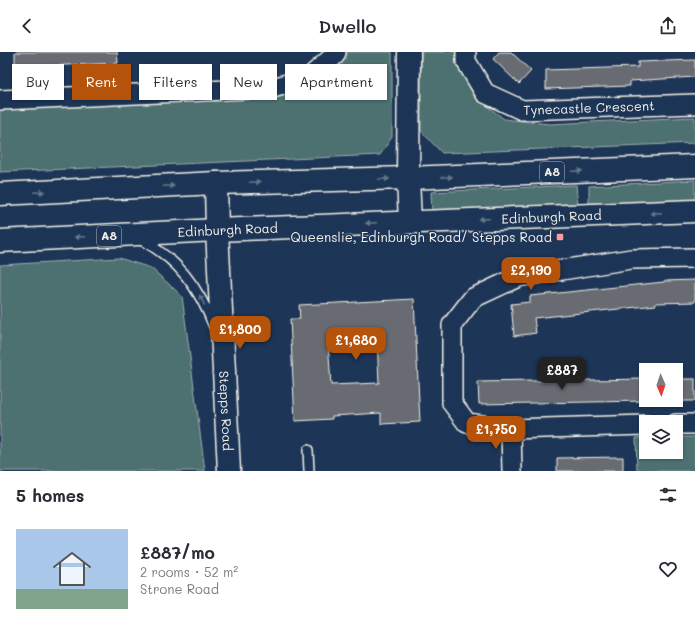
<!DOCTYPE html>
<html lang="en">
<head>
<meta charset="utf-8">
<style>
	body { margin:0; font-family:Mali,sans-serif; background:#f7f7f7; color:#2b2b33; height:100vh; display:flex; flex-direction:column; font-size:15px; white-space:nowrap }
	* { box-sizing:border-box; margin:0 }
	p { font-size:13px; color:#7c7c81 }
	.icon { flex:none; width:22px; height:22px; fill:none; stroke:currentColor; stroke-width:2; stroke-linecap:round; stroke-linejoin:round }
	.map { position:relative; height:419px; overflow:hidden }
	.sheet { display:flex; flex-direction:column; background:#fff; flex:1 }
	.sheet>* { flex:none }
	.hud { position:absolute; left:12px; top:12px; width:400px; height:36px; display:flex; gap:8px }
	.needle { width:26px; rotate:178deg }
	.buttons { position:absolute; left:639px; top:311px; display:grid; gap:8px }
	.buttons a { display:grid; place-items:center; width:44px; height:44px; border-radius:0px; background:#fff; box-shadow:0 1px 3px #0004; font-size:20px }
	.price { position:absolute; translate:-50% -34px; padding:0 9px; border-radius:8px; background:#b45309; color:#fff; font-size:13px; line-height:26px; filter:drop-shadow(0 1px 2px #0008) }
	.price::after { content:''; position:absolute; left:50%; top:24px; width:12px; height:9px; margin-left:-6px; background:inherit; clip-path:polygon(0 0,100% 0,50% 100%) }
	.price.on { background:#222; color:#fff }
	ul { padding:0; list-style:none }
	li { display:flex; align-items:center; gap:12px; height:100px; padding:0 16px }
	li span { display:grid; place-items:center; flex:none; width:112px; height:80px; border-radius:0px; color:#555 }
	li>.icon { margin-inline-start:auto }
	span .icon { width:48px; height:48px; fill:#fffc; stroke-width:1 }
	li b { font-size:17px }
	h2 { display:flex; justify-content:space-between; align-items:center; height:48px; padding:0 16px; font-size:17px }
	.chip { padding:0 14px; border-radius:0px; background:#fff; box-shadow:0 1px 3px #0004; font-size:14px; line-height:36px }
	.chip.on { background:#b45309; color:#fff }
	header { display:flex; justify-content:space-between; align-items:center; height:52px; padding:0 16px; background:#fff; font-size:18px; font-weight:600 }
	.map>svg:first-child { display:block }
</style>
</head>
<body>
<header><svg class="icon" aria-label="back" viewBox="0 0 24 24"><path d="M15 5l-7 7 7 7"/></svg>Dwello<svg class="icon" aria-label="share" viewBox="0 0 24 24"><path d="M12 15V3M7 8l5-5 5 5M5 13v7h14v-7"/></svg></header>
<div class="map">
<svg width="695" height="419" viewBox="0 0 695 419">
	<rect width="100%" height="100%" fill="#1d3557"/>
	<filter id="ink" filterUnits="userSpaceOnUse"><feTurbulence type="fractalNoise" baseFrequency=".025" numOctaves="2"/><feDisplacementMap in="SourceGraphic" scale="8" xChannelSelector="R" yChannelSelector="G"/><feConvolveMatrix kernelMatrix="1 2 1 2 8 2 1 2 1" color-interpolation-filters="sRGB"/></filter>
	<g filter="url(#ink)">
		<g fill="#4e6f70" stroke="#a1b0ac">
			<polygon points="346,0 392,0 392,85 380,103 0,120 0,56 274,45 317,32 345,5"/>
			<polygon points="421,0 461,0 461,16 474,44 504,67 549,72 695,65 695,91 442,101 421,79"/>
			<polygon points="695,128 695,149 589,153 589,134"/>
			<polygon points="576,133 578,154 432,162 431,140"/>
			<polygon points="119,206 151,216 182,244 205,419 0,419 0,213"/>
			<polygon points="646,385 646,400 676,400 676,385 695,385 695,419 637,419 636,386"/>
		</g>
		<g fill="#676c72" stroke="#f4f1e8" fill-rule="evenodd">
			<polygon points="15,0 117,0 118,11 15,15"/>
			<polygon points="499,0 511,0 531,19 519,32 493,7"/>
			<polygon points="695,8 695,25 630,29 630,34 546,37 546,18 638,15 638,10"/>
			<polygon points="695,228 695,250 656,251 656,253 534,266 536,281 514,284 511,252 530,250 530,244 664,230 664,229"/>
			<path d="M 414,247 L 420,370 L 381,372 L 381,361 L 332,364 L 332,367 L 295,369 L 290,267 L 300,267 L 299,253 ZM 377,286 L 379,331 L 331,333 L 328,289 Z"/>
			<polygon points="646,327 646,349 479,352 478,330"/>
			<rect x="676" y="327" width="19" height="22"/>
			<polygon points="623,405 623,419 557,419 557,406"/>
		</g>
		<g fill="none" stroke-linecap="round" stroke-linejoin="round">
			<defs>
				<g id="lane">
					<path d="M 139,187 C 179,207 199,236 215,277"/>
					<polyline points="308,398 309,419"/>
				</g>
				<g id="street">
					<path id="s1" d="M 466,0 L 466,9 L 485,41 L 522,58 L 695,52"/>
					<polyline points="0,48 273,36 310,25 335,3 336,0"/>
					<polyline points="676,372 695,372"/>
					<polyline points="646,373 511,377 467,371 452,351 452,273 473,246 518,225 631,207 695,206"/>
					<polyline points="511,377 512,419"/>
				</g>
				<g id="secondary">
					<polyline points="408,126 409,0"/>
					<path id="s2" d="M 217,178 L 229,419"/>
				</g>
				<g id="primary">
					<polyline points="408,126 410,170"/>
					<polyline points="216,131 217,178"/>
					<polyline points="0,142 216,131 408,126 695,114"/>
					<path id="s3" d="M 0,189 L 217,178 L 695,159"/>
				</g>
			</defs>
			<use href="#lane" stroke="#f4f1e8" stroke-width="12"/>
			<use href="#street" stroke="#f4f1e8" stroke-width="22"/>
			<use href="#secondary" stroke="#f4f1e8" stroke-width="25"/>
			<use href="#primary" stroke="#f4f1e8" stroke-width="25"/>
			<use href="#lane" stroke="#1d3557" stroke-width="9"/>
			<use href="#street" stroke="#1d3557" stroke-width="19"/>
			<use href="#secondary" stroke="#1d3557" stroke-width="22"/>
			<use href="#primary" stroke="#1d3557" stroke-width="22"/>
		</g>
		<defs><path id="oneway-solid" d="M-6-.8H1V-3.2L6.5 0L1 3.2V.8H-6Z"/></defs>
		<g fill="#68778a">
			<use href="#oneway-solid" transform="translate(577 119) rotate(-3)"/>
			<use href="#oneway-solid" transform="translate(447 125) rotate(-3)"/>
			<use href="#oneway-solid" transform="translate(384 127) rotate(-2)"/>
			<use href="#oneway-solid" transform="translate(255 130) rotate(-2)"/>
			<use href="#oneway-solid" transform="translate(169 134) rotate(-3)"/>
			<use href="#oneway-solid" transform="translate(39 140) rotate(-3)"/>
			<use href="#oneway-solid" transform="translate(656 161) rotate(178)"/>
			<use href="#oneway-solid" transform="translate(484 167) rotate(178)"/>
			<use href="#oneway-solid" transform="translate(371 171) rotate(178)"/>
			<use href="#oneway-solid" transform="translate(80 185) rotate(177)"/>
			<use href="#oneway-solid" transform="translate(202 248) rotate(-117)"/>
		</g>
	</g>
	<rect fill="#ff9aa2" stroke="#1d3557" stroke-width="1.5" x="556" y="181" width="8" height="8" rx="2"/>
	<g text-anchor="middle" stroke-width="3" stroke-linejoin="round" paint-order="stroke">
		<g fill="#1d3557" stroke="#b4b9bc" stroke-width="1">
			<rect x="540" y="110" width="24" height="20" rx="3"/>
			<rect x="97" y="174" width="24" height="20" rx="3"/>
		</g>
		<g font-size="12" font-weight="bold" fill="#f4f1e8">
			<text x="552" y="124">A8</text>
			<text x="109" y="188">A8</text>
		</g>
		<g font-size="13" fill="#f4f1e8" stroke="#1d3557">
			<text dy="5" stroke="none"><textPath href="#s1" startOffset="154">Tynecastle Crescent</textPath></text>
			<text dy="5" stroke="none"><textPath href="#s3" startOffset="552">Edinburgh Road</textPath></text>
			<text dy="5" stroke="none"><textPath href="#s3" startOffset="228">Edinburgh Road</textPath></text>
			<text dy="5" stroke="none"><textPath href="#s2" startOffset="181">Stepps Road</textPath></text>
		</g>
		<g font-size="13" fill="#f4f1e8" stroke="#1d3557" text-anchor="end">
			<text x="552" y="190">Queenslie, Edinburgh Road/ Stepps Road</text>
		</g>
	</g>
</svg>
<div class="buttons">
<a><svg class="needle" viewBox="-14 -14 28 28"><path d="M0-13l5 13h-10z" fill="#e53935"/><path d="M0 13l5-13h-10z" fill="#7c7c81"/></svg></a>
<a><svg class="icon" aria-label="layers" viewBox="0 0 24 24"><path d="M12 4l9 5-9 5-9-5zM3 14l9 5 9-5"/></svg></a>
</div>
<b class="price" style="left:531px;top:239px">£2,190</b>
<b class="price" style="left:240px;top:298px">£1,800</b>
<b class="price" style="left:356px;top:309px">£1,680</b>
<b class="price on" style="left:562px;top:339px">£887</b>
<b class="price" style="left:496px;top:398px">£1,750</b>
<div class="hud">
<a class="chip">Buy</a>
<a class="chip on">Rent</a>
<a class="chip">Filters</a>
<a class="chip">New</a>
<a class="chip">Apartment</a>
</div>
</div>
<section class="sheet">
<h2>5 homes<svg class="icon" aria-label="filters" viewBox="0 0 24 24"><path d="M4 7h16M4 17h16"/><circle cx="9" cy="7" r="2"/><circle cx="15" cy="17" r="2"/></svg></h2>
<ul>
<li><span style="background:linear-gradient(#a9c7e8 75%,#7fa58c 0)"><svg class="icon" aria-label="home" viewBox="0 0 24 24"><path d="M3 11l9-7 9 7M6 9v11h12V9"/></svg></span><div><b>£887/mo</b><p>2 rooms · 52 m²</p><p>Strone Road</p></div><svg class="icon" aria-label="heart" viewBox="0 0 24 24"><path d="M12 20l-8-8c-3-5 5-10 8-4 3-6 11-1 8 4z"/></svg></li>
</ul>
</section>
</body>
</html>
